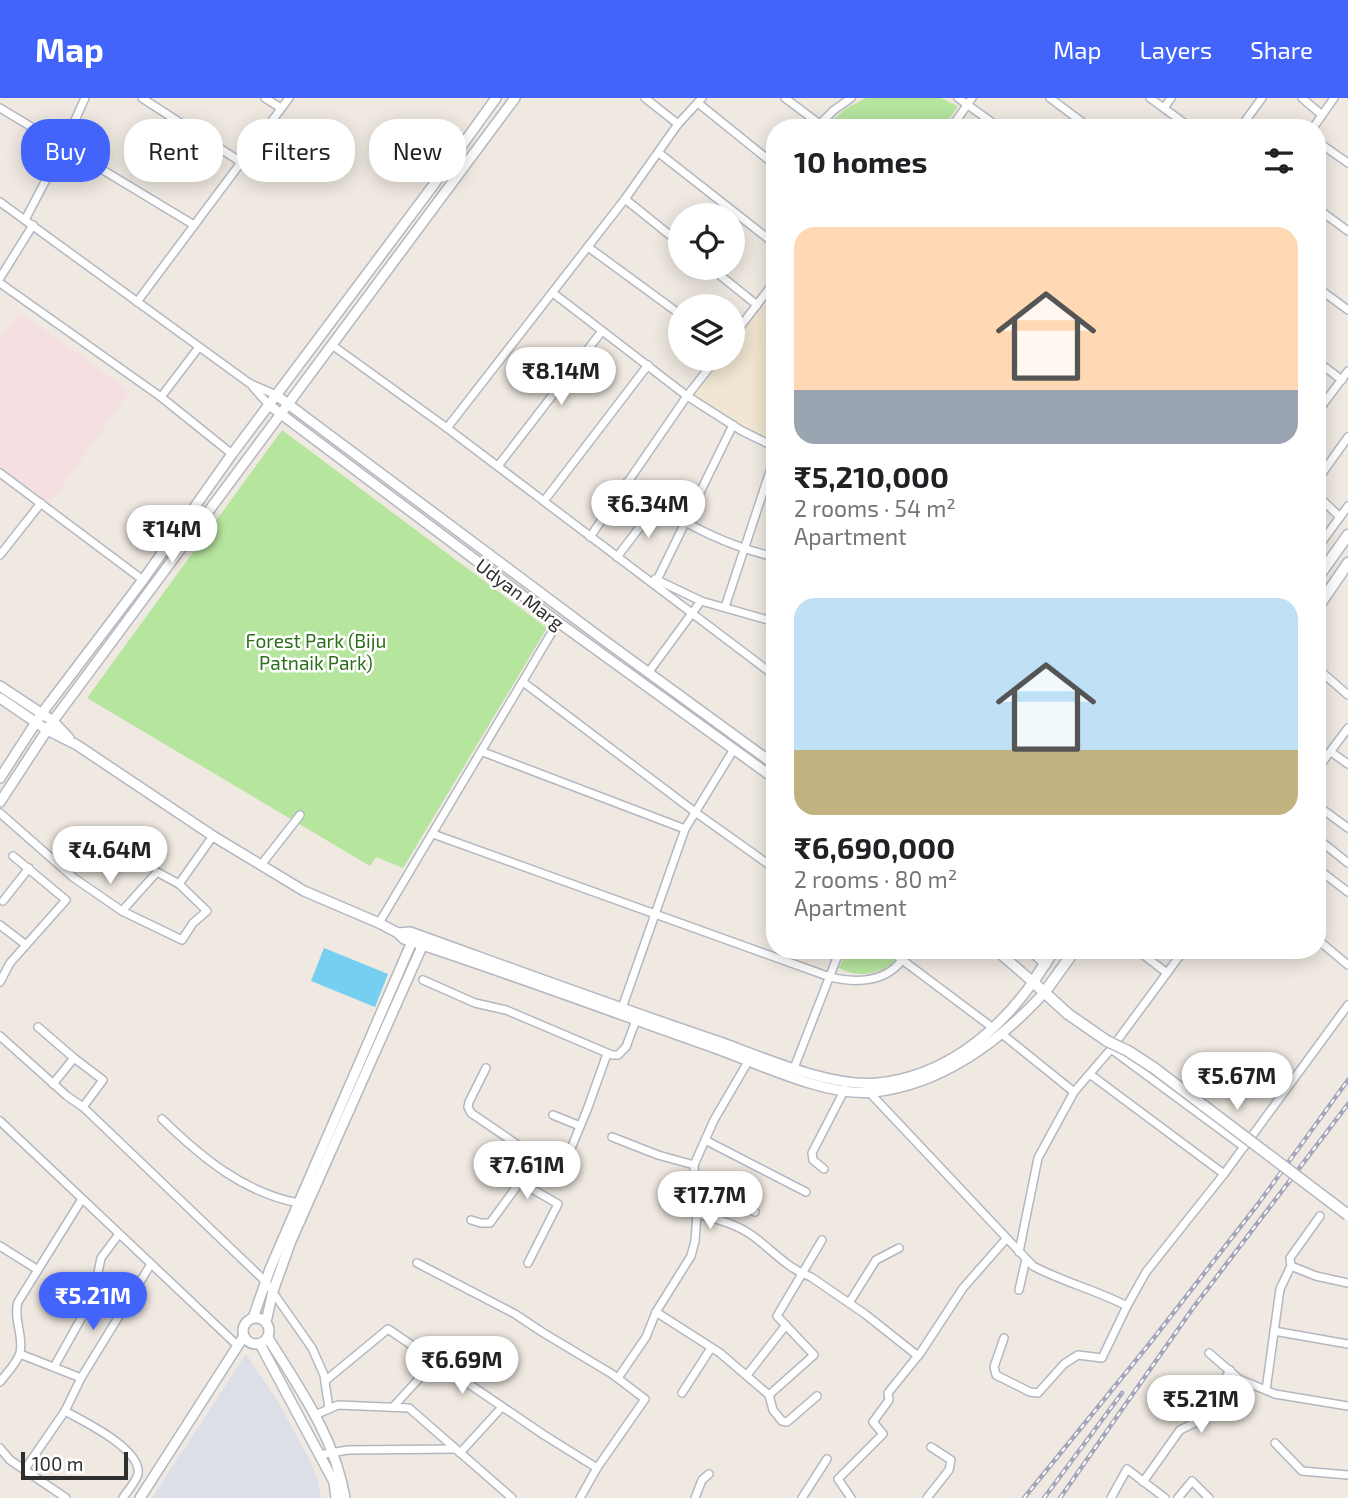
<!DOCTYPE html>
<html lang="en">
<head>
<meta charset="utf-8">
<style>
	body { margin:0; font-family:"Exo 2",sans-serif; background:#f6f6f6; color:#202124; height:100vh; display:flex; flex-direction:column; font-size:26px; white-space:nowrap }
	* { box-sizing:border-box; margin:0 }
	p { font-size:23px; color:#757577 }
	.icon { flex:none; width:38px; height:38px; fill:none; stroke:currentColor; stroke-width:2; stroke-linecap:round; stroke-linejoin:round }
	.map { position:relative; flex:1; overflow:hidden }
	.panel { position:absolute; left:766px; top:21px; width:560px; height:840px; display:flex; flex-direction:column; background:#fff; border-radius:28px; box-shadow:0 4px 18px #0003 }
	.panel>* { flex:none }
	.banner { position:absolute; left:21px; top:21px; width:640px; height:63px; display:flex; gap:14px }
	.tools { position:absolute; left:668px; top:105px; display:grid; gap:14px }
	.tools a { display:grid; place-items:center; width:77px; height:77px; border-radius:50%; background:#fff; box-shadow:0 4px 18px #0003; font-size:35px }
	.scale { position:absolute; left:21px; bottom:18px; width:107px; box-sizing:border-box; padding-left:7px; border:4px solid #2e2e2e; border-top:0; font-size:19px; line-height:24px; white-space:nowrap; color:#2e2e2e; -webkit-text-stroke:5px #fff; paint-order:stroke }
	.price { position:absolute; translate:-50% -60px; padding:0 16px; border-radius:24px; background:#fff; color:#222; font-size:23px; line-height:46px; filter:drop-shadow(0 2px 4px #0008) }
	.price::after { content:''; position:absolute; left:50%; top:42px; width:21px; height:16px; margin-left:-10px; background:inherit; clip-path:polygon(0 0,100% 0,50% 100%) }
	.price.current { background:#4264fb; color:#fff }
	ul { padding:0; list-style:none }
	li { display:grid; align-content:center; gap:14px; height:371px; padding:0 28px }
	li span { display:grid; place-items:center; height:217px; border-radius:21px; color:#555 }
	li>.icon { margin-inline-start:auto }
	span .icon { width:126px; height:126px; fill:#fffc; stroke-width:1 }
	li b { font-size:30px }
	h2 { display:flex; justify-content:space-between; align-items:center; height:84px; padding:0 28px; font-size:30px }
	.chip { padding:0 24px; border-radius:28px; background:#fff; box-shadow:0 4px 18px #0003; font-size:24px; line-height:63px }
	.chip.current { background:#4264fb; color:#fff }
	header { display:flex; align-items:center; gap:42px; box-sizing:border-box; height:98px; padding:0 35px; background:#4264fb; color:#fff }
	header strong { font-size:33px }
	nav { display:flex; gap:38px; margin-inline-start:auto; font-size:24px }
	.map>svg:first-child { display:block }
</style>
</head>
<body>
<header>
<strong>Map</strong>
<nav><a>Map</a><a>Layers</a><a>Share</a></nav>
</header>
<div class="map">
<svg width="1348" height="1400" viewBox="0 0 1348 1400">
	<rect width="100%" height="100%" fill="#efe9e1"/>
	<polygon fill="#f0e6d1" points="775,190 775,344 740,329 692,299 722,261 733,261 733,245"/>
	<polygon fill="#f5dfe0" points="20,215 130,293 50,405 0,369 0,240"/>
	<polygon fill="#dcdee8" points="246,1256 279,1305 311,1365 318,1382 321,1400 152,1400"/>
	<g fill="#b6e59e">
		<polygon points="866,0 941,0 958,8 943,30 826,29 845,11"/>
		<polygon points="282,332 547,530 403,770 376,759 370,768 87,600"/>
		<path d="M 847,852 L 880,852 L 895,863 C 880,877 857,880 839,870 Z"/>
	</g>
	<polygon fill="#75cff0" points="324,850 388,876 375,909 311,883"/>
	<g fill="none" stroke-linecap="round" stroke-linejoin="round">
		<defs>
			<g id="minor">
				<polyline points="142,0 241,64"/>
				<polyline points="265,0 281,10"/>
				<polyline points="645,0 678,26"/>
				<polyline points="785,0 825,30"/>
				<polyline points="958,0 1000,30"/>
				<polyline points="1050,0 1090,30"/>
				<polyline points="1150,0 1191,30"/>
				<polyline points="1302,0 1322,17"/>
				<polyline points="698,5 775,67"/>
				<polyline points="0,10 194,127"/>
				<polyline points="1164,10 1171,0"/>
				<polyline points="820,26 834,12 851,0"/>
				<polyline points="951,30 972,0"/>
				<polyline points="1240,30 1262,0"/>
				<polyline points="1313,30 1334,0"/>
				<polyline points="1318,44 1348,65"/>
				<polyline points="659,55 775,146"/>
				<polyline points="625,101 681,146"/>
				<polyline points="0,104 249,285 276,297"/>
				<polyline points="1318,111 1348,133"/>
				<polyline points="25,122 63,49 85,0"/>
				<polyline points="588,149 681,217"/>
				<polyline points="711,170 757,207"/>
				<polyline points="0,180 33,127"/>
				<polyline points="0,185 161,299 232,356"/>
				<polyline points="1318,190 1348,212"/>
				<polyline points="553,195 687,298 742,333 775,349"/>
				<polyline points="137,204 289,0"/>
				<polyline points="733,238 775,183"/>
				<polyline points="332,247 447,330 775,578"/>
				<polyline points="1318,264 1342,282"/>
				<polyline points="253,289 269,307"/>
				<polyline points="161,299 199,249"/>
				<polyline points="1318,313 1348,273"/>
				<polyline points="447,330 625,101 678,26 702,0"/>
				<polyline points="498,368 602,233"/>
				<polyline points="0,375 143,482"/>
				<polyline points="1318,381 1348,339"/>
				<path d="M 627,384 C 671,420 719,446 775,459"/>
				<polyline points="1318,398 1340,419"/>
				<polyline points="544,403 648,267"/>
				<polyline points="590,439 687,298 716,261"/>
				<polyline points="1318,449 1348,408"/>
				<polyline points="0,457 41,405"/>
				<polyline points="617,459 656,408"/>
				<polyline points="655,481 701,503 775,524"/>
				<polyline points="657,482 733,327"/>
				<polyline points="725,509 775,358"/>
				<polyline points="1318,571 1348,597"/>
				<polyline points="648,575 701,503"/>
				<polyline points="523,584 695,714 775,771"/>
				<polyline points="483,654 685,731"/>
				<polyline points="1331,654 1348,666"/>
				<polyline points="1318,670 1348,630"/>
				<polyline points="1318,708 1348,730"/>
				<polyline points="0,715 74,780 122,813 157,774 179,786 213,738"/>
				<path d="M 433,736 L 830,879 C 855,885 885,885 902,862"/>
				<polyline points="1318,741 1348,765"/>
				<polyline points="261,767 300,717"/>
				<polyline points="1318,771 1348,794"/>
				<polyline points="3,803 29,770"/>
				<polyline points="122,813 182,842 193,825 207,813 179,786"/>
				<polyline points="379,825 558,524"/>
				<polyline points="0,827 26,847"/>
				<polyline points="1318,842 1348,867"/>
				<polyline points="889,852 993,930"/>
				<polyline points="1137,852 1167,875"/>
				<polyline points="423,882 475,905 506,912 612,957 618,957 626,949 636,922"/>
				<polyline points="0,884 10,865 66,802 13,758"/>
				<polyline points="622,910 685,731 734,651"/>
				<polyline points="38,929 74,960"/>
				<polyline points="1002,936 1074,994"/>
				<polyline points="0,938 67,998 83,1009 265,1183 312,1250 324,1277 329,1311"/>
				<polyline points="1111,951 1244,1049"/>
				<polyline points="486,970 469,1004 468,1009 471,1015 537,1060 564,1067 587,1012 607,956"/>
				<polyline points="794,970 840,852"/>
				<polyline points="1091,977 1224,1076"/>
				<polyline points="53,986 74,960 103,982 83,1009"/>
				<path d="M 870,995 L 1033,1168 C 1063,1184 1096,1192 1127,1208 L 1146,1174 L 1224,1076 L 1348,907"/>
				<polyline points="553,1017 580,1028"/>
				<path d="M 162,1021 C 201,1059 244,1095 299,1105"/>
				<polyline points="0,1023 237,1247"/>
				<polyline points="612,1039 658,1057 694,1067"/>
				<polyline points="705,1042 806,1094"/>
				<polyline points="824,1071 813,1062 812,1055 845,991"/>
				<polyline points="694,1084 755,1114"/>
				<path d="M 697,1116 C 716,1121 737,1126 753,1138 C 772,1152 788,1171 811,1179 L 865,1216 L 918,1258"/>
				<polyline points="1320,1118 1290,1160 1291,1168 1316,1178 1348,1185"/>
				<polyline points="471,1122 481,1125 490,1125 520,1084"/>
				<polyline points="0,1148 38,1172"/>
				<polyline points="1019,1154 1038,1060 1074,994 1111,951 1184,852"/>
				<polyline points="417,1165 515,1216 542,1234 612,1276 645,1301 597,1370"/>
				<polyline points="528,1165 558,1106 520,1084 537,1060"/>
				<polyline points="1019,1192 1026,1161"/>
				<polyline points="849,1205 876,1162 899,1150"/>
				<polyline points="656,1214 720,1255 769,1297 814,1257 777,1218 822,1142"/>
				<polyline points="1274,1233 1348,1246"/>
				<polyline points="1004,1240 994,1269 996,1277 1030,1294 1038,1295 1064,1266 1078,1257 1102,1260 1127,1208"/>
				<polyline points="1209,1255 1239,1281 1275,1296 1348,1308"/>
				<polyline points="20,1256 81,1280 151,1166"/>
				<polyline points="54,1269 93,1199 101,1160 119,1136"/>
				<polyline points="747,1277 786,1227"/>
				<polyline points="618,1280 646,1239 656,1214 691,1158 695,1143 697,1116 694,1067 714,1022 749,962"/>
				<polyline points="325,1283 388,1231 544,1337 597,1370 580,1400"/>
				<path d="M 0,1284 C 6,1276 17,1265 20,1255 C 24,1238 13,1221 18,1204 L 82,1101"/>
				<polyline points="1266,1292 1280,1191 1291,1168"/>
				<polyline points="682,1295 711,1250"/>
				<polyline points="769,1297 773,1312 782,1323 787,1324 817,1298"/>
				<polyline points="393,1309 435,1263"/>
				<path d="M 65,1313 C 83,1323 142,1351 138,1376 C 136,1384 127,1393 123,1400"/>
				<polyline points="315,1317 338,1307 409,1310 512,1400"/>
				<polyline points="1275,1345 1302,1373 1348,1377"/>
				<polyline points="0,1350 10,1362 66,1400"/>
				<polyline points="460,1355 502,1309"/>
				<polyline points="319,1357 348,1352 455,1351"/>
				<polyline points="25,1371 65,1313 81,1280"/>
				<polyline points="1143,1384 1180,1332 1203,1321 1230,1272"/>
				<polyline points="695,1400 702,1382 709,1376"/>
				<polyline points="802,1400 827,1361"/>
				<polyline points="851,1400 838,1381 883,1336 873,1324 889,1302 888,1295 921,1254 963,1190 1006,1141"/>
				<polyline points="927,1400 949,1372 951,1362 931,1349"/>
				<polyline points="1111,1400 1127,1371 1165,1400"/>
				<polyline points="1178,1400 1192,1383 1209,1400"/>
			</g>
			<g id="tertiary">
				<polyline points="276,297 601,540 775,667"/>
				<polyline points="269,307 558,524 775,681"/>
				<polyline points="0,588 53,623 69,640"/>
				<path d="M 0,600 L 47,632 L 77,647 L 213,738 L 304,793 L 379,825 L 398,835 L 404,841 C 509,875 612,914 715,950 C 759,966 827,999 873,994 C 941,987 1000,943 1044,895"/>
				<polyline points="0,680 42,615 143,482 232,356 432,89 496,0"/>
				<polyline points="0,704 53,623 515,0"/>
				<path d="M 398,835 L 410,834 C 513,871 616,909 720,944 C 764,960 832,990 878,985 C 944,978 996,936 1033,884 L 996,852"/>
				<polyline points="1030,852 1046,866"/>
				<circle cx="256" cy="1233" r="13"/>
				<polyline points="253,1220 270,1171 414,839"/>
				<polyline points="266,1224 273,1193 291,1143 424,844"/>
				<path d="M 268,1240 C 300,1291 335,1340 345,1400"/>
				<polyline points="260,1246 334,1384 336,1400"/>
				<polyline points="140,1400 244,1238"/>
			</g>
			<g id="secondary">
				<polyline points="1318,479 1348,437"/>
				<polyline points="1318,509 1348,465"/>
				<polyline points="1054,852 1033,884 1068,916 1107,943"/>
				<polyline points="1044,895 1075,852"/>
			</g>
		</defs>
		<use href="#minor" stroke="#b4b7c1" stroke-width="10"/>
		<use href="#tertiary" stroke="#b4b7c1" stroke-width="12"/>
		<use href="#secondary" stroke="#b4b7c1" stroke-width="13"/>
		<use href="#minor" stroke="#fff" stroke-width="7"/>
		<use href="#tertiary" stroke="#fff" stroke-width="9"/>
		<use href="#secondary" stroke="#fff" stroke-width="10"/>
		<defs>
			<g id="rail">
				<polyline points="1024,1400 1150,1245 1258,1106 1348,982"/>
				<polyline points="1044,1400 1122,1295"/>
				<polyline points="1060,1400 1193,1210 1348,1006"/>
			</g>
		</defs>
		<use href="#rail" stroke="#a3a6b8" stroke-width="4.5"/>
		<use href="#rail" stroke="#fff" stroke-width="2" stroke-dasharray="5" stroke-linecap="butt"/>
		<defs>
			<polyline id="secondary-bridge" points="1107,943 1128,953 1154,970 1348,1117"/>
		</defs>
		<use href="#secondary-bridge" stroke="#b4b7c1" stroke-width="13" stroke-linecap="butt"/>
		<use href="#secondary-bridge" stroke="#fff" stroke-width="10"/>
	</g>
	<g text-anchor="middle" stroke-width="5" stroke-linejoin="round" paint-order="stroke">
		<g font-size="19" fill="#2e2e2e" stroke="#fff">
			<text transform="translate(520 496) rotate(37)" y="7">Udyan Marg</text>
		</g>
		<g font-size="19" fill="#2c6e1b" stroke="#fff">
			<text x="316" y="550">Forest Park (Biju<tspan x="316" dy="22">Patnaik Park)</tspan></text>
		</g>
	</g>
</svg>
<div class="tools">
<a><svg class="icon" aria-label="locate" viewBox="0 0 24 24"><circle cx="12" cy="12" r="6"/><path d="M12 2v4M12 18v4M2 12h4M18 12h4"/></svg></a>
<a><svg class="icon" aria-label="layers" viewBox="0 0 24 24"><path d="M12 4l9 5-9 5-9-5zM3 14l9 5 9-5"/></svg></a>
</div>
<div class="scale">100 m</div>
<b class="price" style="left:561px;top:309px">₹8.14M</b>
<b class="price" style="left:648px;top:442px">₹6.34M</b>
<b class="price" style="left:172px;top:467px">₹14M</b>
<b class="price" style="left:110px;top:788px">₹4.64M</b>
<b class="price" style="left:1237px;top:1014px">₹5.67M</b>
<b class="price" style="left:527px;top:1103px">₹7.61M</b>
<b class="price" style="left:710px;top:1133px">₹17.7M</b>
<b class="price current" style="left:93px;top:1234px">₹5.21M</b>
<b class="price" style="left:462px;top:1298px">₹6.69M</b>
<b class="price" style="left:1201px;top:1337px">₹5.21M</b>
<div class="banner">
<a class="chip current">Buy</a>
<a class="chip">Rent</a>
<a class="chip">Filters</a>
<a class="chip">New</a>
</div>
<section class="panel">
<h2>10 homes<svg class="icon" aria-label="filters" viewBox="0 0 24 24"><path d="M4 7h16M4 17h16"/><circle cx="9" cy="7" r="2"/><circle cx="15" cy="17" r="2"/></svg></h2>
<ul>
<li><span style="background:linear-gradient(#ffd9b3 75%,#9aa5b1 0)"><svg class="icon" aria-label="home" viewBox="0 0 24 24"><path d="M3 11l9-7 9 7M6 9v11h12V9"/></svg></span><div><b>₹5,210,000</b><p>2 rooms · 54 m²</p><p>Apartment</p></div></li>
<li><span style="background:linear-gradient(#bfe0f5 70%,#c2b280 0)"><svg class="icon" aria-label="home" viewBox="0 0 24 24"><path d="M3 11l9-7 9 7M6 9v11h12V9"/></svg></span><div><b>₹6,690,000</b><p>2 rooms · 80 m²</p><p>Apartment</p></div></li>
</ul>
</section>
</div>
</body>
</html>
